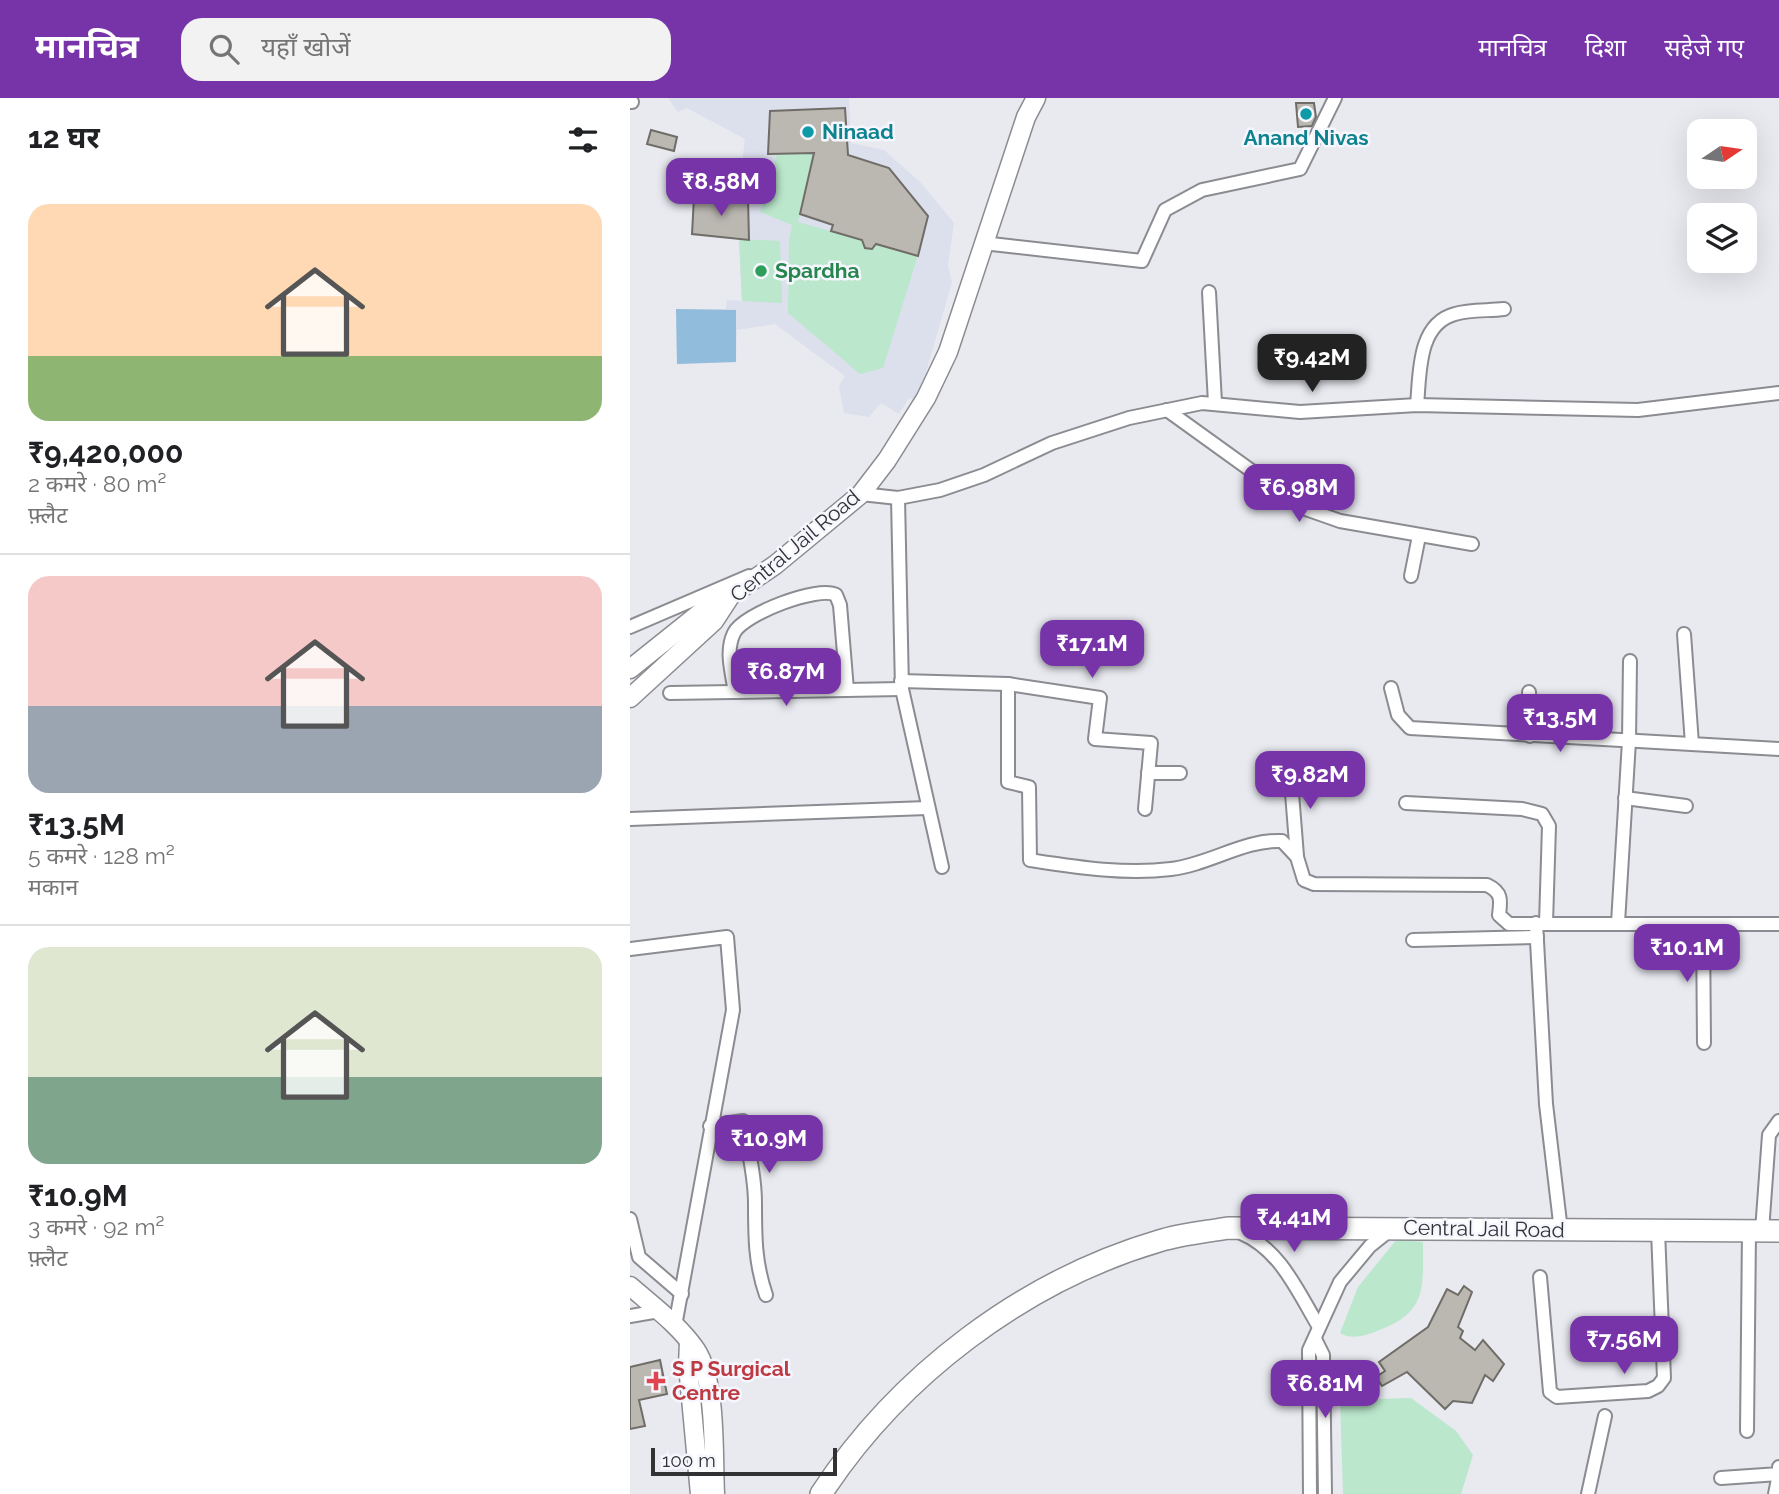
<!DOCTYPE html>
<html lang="hi">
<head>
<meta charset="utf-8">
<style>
	body { margin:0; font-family:Raleway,"Noto Sans Devanagari",sans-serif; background:#f2f2f2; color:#202124; height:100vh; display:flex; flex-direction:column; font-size:26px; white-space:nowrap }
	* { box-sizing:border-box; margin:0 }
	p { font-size:23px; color:#757577 }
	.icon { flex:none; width:38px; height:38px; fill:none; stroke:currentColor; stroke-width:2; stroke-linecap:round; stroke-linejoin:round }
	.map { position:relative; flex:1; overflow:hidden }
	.sheet { display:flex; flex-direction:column; background:#fff; width:630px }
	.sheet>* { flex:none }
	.needle { width:46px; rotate:77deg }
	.buttons { position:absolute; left:1057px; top:21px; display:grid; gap:14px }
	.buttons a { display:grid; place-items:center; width:70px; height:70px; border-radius:14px; background:#fff; box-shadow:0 7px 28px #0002; font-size:35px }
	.scale { position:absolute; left:21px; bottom:18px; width:186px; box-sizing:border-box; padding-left:7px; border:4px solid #313234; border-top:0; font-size:19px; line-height:24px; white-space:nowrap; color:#313234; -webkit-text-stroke:5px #f6f7fe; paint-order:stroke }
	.price { position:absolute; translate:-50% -60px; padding:0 16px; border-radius:14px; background:#7734a9; color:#fff; font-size:23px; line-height:46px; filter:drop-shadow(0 2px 4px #0008) }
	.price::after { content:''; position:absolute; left:50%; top:42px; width:21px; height:16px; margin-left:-10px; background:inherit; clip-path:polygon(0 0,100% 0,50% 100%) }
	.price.on { background:#222; color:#fff }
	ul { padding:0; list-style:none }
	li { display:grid; align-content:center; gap:14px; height:371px; padding:0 28px }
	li+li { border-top:2px solid #e0e0e0 }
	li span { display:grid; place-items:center; height:217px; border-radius:21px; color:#555 }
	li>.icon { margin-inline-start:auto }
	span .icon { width:126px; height:126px; fill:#fffc; stroke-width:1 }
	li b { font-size:30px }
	h2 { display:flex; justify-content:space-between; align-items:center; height:84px; padding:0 28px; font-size:30px }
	header { display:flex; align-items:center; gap:42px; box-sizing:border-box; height:98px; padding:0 35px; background:#7734a9; color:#fff }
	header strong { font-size:33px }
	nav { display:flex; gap:38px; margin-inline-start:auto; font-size:24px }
	.search { width:490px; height:63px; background:#f2f2f2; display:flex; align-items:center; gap:18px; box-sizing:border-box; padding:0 24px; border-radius:21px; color:#757577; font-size:26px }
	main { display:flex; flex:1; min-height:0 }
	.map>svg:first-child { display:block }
</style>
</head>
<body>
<header>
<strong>मानचित्र</strong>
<div class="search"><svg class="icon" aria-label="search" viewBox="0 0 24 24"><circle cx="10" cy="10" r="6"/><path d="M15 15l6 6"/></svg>यहाँ खोजें</div>
<nav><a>मानचित्र</a><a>दिशा</a><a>सहेजे गए</a></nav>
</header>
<main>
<section class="sheet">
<h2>12 घर<svg class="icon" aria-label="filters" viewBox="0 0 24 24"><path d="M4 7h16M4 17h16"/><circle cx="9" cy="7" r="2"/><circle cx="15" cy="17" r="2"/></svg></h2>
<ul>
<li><span style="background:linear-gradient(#ffd9b3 70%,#8fb573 0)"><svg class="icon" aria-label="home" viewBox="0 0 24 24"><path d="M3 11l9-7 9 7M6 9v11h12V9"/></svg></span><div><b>₹9,420,000</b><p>2 कमरे · 80 m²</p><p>फ़्लैट</p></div></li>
<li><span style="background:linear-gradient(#f6c9c9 60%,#9aa5b1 0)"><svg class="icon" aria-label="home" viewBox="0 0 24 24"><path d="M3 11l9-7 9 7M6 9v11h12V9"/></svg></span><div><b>₹13.5M</b><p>5 कमरे · 128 m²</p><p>मकान</p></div></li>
<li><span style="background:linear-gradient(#dfe7d0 60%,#7fa58c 0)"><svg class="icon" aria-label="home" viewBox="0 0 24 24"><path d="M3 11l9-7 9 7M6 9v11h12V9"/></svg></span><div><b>₹10.9M</b><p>3 कमरे · 92 m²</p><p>फ़्लैट</p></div></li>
</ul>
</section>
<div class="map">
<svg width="1149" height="1396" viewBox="0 0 1149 1396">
	<rect width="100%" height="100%" fill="#e8eaf0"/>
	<polygon fill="#dcdfec" points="38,0 219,0 221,45 254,52 291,85 324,125 318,167 322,184 288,302 279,300 269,316 251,305 239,319 214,315 209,288 215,278 145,226 107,232 106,264 47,266 46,211 96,211 97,202 112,203 109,141 62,136 64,99 89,99 92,69 111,73 115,41 57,10 48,14"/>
	<g fill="#bbe7cc">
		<polygon points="184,55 168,124 232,142 236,151 242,151 246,146 288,157 253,270 230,276 158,215 159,142 162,127 130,114 147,56"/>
		<polygon points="109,141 150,143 152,205 112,203"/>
		<path d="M 767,1141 L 793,1144 C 793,1191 797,1215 747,1233 C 735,1238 722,1242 710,1235 L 728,1189 Z"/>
		<polygon points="781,1300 826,1333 843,1357 831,1396 713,1396 710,1302"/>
	</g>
	<polygon fill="#92bcdb" points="46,211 106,212 106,264 47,266"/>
	<g fill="#bbb7b1" stroke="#706c67" stroke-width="2">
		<polygon points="666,5 684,5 686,19 682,28 668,29"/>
		<polygon points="215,10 218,57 259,70 298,118 288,158 246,146 242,151 235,150 232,142 201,133 203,127 170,116 184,55 138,56 140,13"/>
		<polygon points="21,32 47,39 44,53 17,46"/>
		<polygon points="64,99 118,101 119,142 62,136"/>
		<polygon points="834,1188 842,1194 828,1229 833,1233 830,1240 845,1252 853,1242 874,1266 863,1283 855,1277 842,1305 823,1303 815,1311 777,1274 752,1288 746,1279 755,1273 749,1264 798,1229 817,1191 828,1197"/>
		<polygon points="30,1262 37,1296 9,1302 15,1328 0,1331 0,1269"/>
	</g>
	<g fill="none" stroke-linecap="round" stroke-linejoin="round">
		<defs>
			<g id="street">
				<polyline points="0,4 2,4"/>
				<polyline points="353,145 512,163 535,112 572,92 670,71 705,0"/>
				<polyline points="579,194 585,305"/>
				<path d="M 787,307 C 790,277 787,226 825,216 C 840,211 859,213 874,211"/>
				<polyline points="537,312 673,410 710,423 842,446"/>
				<polyline points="231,396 268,400 310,392 354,377 422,345 499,320 572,305 670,314 787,307 1008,312 1149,295"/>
				<polyline points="268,400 272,591 312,769"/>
				<polyline points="781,478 789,438"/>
				<polyline points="0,529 119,478"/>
				<polyline points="1054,536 1062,646"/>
				<polyline points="271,583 378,586 470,600 465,641 521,645 515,711"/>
				<path d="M 378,586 L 378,684 L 399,689 L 400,762 C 446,769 495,777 541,771 C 578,767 615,741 652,743 L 667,759 L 674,782 L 684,786 L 857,787 C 872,794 871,802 869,817 L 879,826 L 1149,826"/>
				<polyline points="761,590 768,617 780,630 1149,651"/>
				<path d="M 105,594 C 102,575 95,553 104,535 C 113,516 189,487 206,497 L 210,507 L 217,592"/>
				<polyline points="899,594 900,638"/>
				<polyline points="40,595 272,591"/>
				<polyline points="660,670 667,758"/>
				<polyline points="518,675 550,675"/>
				<polyline points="995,700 1056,708"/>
				<polyline points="776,705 892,711 912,716 919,728 916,825"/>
				<polyline points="0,721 297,710"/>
				<polyline points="906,825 916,1006 931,1133"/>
				<polyline points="988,825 999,643 1000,563"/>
				<polyline points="1073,826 1074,945"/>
				<polyline points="783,842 907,839"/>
				<polyline points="0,851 97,839 103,912 45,1228"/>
				<path d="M 80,1028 L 113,1023 C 118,1050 125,1078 125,1105 C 125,1139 125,1165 136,1197"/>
				<polyline points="0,1121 9,1159 52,1196"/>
				<polyline points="1132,1133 1139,1037 1149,1023"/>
				<path d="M 611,1135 C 650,1151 668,1194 689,1229"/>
				<polyline points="910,1179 920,1294 927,1299 1018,1293 1028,1288 1034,1280 1028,1133"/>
				<polyline points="0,1218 29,1213"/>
				<polyline points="685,1241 693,1257 695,1396"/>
				<polyline points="1117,1333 1119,1133"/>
				<polyline points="1091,1380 1149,1376 1149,1369"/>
				<polyline points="680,1396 679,1252 710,1184 740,1148 760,1132"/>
				<polyline points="958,1396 975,1318"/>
				<polyline points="1145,1396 1149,1376"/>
			</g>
			<g id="secondary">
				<polyline points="0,571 75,511 98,498"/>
				<polyline points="0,600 84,523 101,497 145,467 231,396 257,362 296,300 318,254 396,19 406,0"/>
				<path d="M 0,1188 C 23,1208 49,1227 66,1252 C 87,1284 83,1358 85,1396"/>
				<polyline points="59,1243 58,1268 70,1396"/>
			</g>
			<path id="primary" d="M 191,1396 C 268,1278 393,1183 529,1143 C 551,1136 575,1134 598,1130 L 1149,1133"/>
		</defs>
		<use href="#street" stroke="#8b8c92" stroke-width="16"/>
		<use href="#secondary" stroke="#8b8c92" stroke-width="21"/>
		<use href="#primary" stroke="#8b8c92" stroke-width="24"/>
		<use href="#street" stroke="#fff" stroke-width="12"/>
		<use href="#secondary" stroke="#fff" stroke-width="18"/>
		<use href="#primary" stroke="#fff" stroke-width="21"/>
	</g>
	<g fill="#0f9aa8" stroke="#f6f7fe" stroke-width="2.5">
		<circle cx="676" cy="16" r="7"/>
		<circle cx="178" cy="34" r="7"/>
	</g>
	<circle fill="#2e9e5b" stroke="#f6f7fe" stroke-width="2.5" cx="131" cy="173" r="7"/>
	<path fill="#e0444e" stroke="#f6f7fe" stroke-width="2.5" d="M22.5 1272.5h7v7h7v7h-7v7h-7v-7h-7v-7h7z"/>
	<g text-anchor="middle" stroke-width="5" stroke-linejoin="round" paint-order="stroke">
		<g font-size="21" font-weight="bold" fill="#0d838f" stroke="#f6f7fe" text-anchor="start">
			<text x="192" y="41">Ninaad</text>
			<text x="676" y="47" text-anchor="middle">Anand Nivas</text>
		</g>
		<g font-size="21" font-weight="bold" fill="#27864d" stroke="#f6f7fe" text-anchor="start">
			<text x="145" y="180">Spardha</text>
		</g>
		<g font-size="21" fill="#313234" stroke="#f6f7fe">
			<text transform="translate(165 448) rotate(-40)" y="7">Central Jail Road</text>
			<text transform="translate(854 1131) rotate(1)" y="7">Central Jail Road</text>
		</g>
		<g font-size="21" font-weight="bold" fill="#be3a42" stroke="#f6f7fe" text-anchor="start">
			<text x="42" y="1278">S P Surgical<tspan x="42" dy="24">Centre</tspan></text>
		</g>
	</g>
</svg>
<div class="buttons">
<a><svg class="needle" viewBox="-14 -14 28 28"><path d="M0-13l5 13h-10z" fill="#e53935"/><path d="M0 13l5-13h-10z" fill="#757577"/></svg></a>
<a><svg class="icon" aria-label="layers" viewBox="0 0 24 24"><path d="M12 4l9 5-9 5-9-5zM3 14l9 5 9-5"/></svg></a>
</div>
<div class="scale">100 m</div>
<b class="price" style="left:91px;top:120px">₹8.58M</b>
<b class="price on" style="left:682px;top:296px">₹9.42M</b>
<b class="price" style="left:669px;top:426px">₹6.98M</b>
<b class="price" style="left:462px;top:582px">₹17.1M</b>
<b class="price" style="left:156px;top:610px">₹6.87M</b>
<b class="price" style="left:930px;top:656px">₹13.5M</b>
<b class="price" style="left:680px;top:713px">₹9.82M</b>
<b class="price" style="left:1057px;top:886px">₹10.1M</b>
<b class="price" style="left:139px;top:1077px">₹10.9M</b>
<b class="price" style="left:664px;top:1156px">₹4.41M</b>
<b class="price" style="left:994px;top:1278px">₹7.56M</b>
<b class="price" style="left:695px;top:1322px">₹6.81M</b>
</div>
</main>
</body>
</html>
